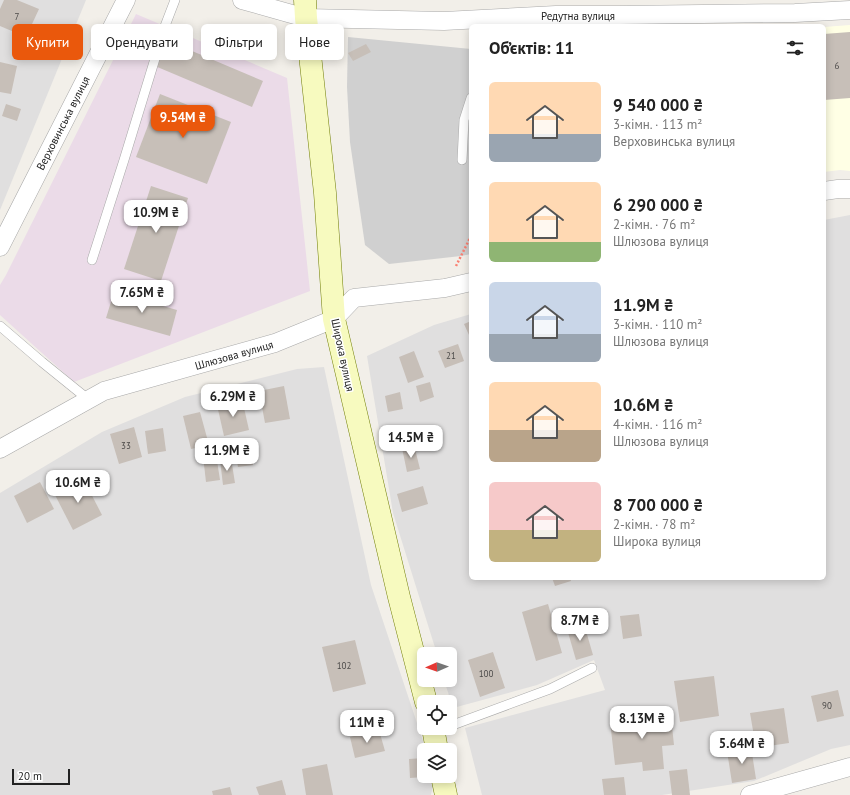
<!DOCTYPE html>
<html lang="uk">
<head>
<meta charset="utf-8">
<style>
	body { margin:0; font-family:"PT Sans",sans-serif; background:#f6f6f6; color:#222; height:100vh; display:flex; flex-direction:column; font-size:15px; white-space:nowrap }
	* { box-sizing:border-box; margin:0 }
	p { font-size:13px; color:#767676 }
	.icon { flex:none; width:22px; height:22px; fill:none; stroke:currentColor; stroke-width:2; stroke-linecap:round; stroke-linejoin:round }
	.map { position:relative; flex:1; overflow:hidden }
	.panel { position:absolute; left:469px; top:24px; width:357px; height:556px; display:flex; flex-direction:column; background:#fff; border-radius:6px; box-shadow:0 2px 10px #0003 }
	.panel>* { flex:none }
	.hud { position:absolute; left:12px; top:24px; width:380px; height:36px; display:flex; gap:8px }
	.needle { width:26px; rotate:268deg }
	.fabs { position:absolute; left:417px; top:647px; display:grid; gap:8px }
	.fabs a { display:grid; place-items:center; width:40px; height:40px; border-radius:6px; background:#fff; box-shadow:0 2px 10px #0003; font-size:20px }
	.scale { position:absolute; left:12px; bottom:10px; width:58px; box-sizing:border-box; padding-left:4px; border:2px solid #222; border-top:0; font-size:11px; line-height:14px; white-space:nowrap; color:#222; -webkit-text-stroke:3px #fff; paint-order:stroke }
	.price { position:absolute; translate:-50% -34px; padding:0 9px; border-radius:8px; background:#fff; color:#222; font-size:13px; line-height:26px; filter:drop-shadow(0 1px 2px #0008) }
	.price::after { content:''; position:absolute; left:50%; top:24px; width:12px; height:9px; margin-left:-6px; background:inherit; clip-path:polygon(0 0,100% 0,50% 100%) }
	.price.active { background:#ea580c; color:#fff }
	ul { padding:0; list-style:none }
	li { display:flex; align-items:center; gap:12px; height:100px; padding:0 20px }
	li span { display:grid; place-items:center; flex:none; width:112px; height:80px; border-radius:6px; color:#555 }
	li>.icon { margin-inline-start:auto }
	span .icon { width:48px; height:48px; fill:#fffc; stroke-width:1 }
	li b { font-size:17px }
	h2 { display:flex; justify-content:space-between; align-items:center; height:48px; padding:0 20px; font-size:17px }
	.pill { padding:0 14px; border-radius:6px; background:#fff; box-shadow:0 2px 10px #0003; font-size:14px; line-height:36px }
	.pill.active { background:#ea580c; color:#fff }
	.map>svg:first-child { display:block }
</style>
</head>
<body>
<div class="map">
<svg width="850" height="795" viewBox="0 0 850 795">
	<rect width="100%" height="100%" fill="#f2efe9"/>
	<g fill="#e0dfdf">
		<polygon points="0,0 86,0 0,210"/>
		<polygon points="850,215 850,745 831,749 754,781 662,795 482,795 465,728 605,690 594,660 537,685 453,708 444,680 450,680 450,654 437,654 393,513 367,356 434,325 471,314 471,578 824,578 824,220"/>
		<polygon points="324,367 371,585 426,750 424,750 424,776 435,776 431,795 0,795 0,493 102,432 185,397 297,369"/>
	</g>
	<polygon fill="#ebdbe8" points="136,14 287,78 310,291 74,382 0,315 0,285 6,275"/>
	<polygon fill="#ffffe5" points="850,25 850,171 840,170 824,172 824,27"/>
	<polygon fill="#d0d0d0" points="348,37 471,49 471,254 461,256 389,264 365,245 350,142 347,87"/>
	<g fill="#c7bfb8">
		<polygon points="4,0 17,0 39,9 26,37 0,26 0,9"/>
		<polygon points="850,32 850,98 824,100 824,34"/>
		<polygon points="166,40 263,81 252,107 155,66"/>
		<polygon points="366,44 371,52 353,61 348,53"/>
		<polygon points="0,62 17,66 11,94 0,92"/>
		<polygon points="160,94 231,122 207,184 136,157"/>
		<polygon points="6,104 21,109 17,121 2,116"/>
		<polygon points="151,186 188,198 161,281 124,269"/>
		<polygon points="114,292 177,310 170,336 106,318"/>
		<polygon points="471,321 471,335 469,335 464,324"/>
		<polygon points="458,344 464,361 445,368 438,351"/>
		<polygon points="414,351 424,377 408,383 399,357"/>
		<polygon points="430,382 434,397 420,402 416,386"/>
		<polygon points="284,386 290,419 265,423 259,391"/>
		<polygon points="400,392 403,409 388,412 385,396"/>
		<polygon points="242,399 249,430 224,436 217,405"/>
		<polygon points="200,412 209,445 191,449 183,416"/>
		<polygon points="134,427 142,457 119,464 110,434"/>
		<polygon points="163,428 166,451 148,454 145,431"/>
		<polygon points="414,445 420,469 407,472 402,448"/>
		<polygon points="250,446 253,465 238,467 235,448"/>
		<polygon points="216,454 220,480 206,482 203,456"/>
		<polygon points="231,458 235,483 223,485 220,460"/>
		<polygon points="83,478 102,515 73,530 54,493"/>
		<polygon points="40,482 54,509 27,523 14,496"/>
		<polygon points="423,486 428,504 402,512 397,494"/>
		<polygon points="552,578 570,578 571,581 555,586"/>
		<polygon points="548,604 562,653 536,661 522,612"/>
		<polygon points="639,614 642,636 623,639 620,616"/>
		<polygon points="584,624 593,655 576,660 567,629"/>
		<polygon points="355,640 366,684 333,692 322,647"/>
		<polygon points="493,652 505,688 480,697 468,660"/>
		<polygon points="714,676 719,716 680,722 674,681"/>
		<polygon points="838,690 844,716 817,722 811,696"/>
		<polygon points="784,708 789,743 756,748 750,713"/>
		<polygon points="658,713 659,718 671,717 674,745 662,746 664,769 643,771 642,762 615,765 610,721 637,718 636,715"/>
		<polygon points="379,730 385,751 355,758 350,737"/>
		<polygon points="751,747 756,779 732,783 727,751"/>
		<polygon points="424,758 424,777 410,778 409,759"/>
		<polygon points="327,764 333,795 306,795 302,769"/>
		<polygon points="687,769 690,795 672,795 669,771"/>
		<polygon points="624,777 626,795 604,795 602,779"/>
		<polygon points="282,780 286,795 259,795 256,787"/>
		<polygon points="230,787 232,795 213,795 212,791"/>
	</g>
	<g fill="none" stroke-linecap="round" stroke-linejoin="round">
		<defs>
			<g id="lane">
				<polyline points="462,160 464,120 471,98"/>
				<polyline points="92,260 124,160 165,26 175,0"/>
				<polyline points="0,326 42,362 89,400"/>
				<polyline points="450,726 550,689 592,668"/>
			</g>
			<g id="street">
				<polyline points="242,0 306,18 444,21 556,15 619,15 795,13 850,10"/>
				<polyline points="824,191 838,189 850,189"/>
				<polyline points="0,247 126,0"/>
				<polyline points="0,449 104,391 275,343 334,319 354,298 445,288 471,282"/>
				<polyline points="750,795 850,767"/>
			</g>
			<g id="secondary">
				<polyline points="305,0 306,18 325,193 334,319 399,597 426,702"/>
				<polyline points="433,728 437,750"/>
				<polyline points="442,776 446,795"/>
			</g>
		</defs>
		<use href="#lane" stroke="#a9a9a9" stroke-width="10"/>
		<use href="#street" stroke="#a9a9a9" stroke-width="19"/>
		<use href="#secondary" stroke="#707d05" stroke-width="23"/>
		<polyline stroke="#fa8072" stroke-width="2.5" stroke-dasharray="2 2" stroke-linecap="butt" points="456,266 471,236"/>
		<use href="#lane" stroke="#fff" stroke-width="9"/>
		<use href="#street" stroke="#fff" stroke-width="18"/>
		<use href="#secondary" stroke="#f7fabf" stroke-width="22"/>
	</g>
	<g text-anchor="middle" stroke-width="3" stroke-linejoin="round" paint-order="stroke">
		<g font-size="9" fill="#4b4948">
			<text x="17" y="20">7</text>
			<text x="837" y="69">6</text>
			<text x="451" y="359">21</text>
			<text x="126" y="449">33</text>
			<text x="344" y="669">102</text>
			<text x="486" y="677">100</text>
			<text x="827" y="709">90</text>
		</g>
		<g font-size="11" fill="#222" stroke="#fff">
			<text x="578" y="20">Редутна вулиця</text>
			<text transform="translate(63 123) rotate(-63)" y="4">Верховинська вулиця</text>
			<text transform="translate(234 355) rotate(-16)" y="4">Шлюзова вулиця</text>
			<text transform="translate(343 355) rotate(78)" y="4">Широка вулиця</text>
		</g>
	</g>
</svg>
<div class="fabs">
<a><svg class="needle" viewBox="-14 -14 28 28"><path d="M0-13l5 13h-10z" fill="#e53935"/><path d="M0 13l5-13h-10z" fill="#767676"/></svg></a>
<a><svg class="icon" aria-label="locate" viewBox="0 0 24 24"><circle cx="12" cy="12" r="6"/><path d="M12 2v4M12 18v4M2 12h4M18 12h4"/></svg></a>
<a><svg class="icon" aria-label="layers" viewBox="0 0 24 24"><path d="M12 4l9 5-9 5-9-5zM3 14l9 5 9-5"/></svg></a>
</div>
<div class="scale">20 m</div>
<b class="price active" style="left:183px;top:139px">9.54M ₴</b>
<b class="price" style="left:156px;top:234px">10.9M ₴</b>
<b class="price" style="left:142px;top:314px">7.65M ₴</b>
<b class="price" style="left:233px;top:418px">6.29M ₴</b>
<b class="price" style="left:411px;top:459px">14.5M ₴</b>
<b class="price" style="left:227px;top:472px">11.9M ₴</b>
<b class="price" style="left:78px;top:504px">10.6M ₴</b>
<b class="price" style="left:580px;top:642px">8.7M ₴</b>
<b class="price" style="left:642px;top:740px">8.13M ₴</b>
<b class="price" style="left:367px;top:744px">11M ₴</b>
<b class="price" style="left:742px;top:765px">5.64M ₴</b>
<div class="hud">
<a class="pill active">Купити</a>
<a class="pill">Орендувати</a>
<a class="pill">Фільтри</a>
<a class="pill">Нове</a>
</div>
<section class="panel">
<h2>Об’єктів: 11<svg class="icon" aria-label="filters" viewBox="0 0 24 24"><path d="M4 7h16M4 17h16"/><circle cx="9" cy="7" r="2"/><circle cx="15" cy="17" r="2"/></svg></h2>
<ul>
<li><span style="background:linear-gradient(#ffd9b3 65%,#9aa5b1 0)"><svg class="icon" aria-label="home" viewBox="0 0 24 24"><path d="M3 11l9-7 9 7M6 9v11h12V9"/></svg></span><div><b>9 540 000 ₴</b><p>3-кімн. · 113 m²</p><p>Верховинська вулиця</p></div></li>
<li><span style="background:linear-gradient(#ffd9b3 75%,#8fb573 0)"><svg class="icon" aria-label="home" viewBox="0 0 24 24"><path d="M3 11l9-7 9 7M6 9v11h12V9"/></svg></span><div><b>6 290 000 ₴</b><p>2-кімн. · 76 m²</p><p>Шлюзова вулиця</p></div></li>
<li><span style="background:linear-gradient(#c9d6e8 65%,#9aa5b1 0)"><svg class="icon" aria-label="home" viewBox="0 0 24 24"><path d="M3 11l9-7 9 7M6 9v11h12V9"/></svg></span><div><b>11.9M ₴</b><p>3-кімн. · 110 m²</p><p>Шлюзова вулиця</p></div></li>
<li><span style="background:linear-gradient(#ffd9b3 60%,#b9a48a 0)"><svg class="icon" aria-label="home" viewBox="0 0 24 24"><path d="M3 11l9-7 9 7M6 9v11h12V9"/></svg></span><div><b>10.6M ₴</b><p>4-кімн. · 116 m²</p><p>Шлюзова вулиця</p></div></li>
<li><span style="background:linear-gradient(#f6c9c9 60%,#c2b280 0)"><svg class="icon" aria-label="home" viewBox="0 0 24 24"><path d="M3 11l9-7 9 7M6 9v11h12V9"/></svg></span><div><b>8 700 000 ₴</b><p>2-кімн. · 78 m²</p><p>Широка вулиця</p></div></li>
</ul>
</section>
</div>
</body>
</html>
